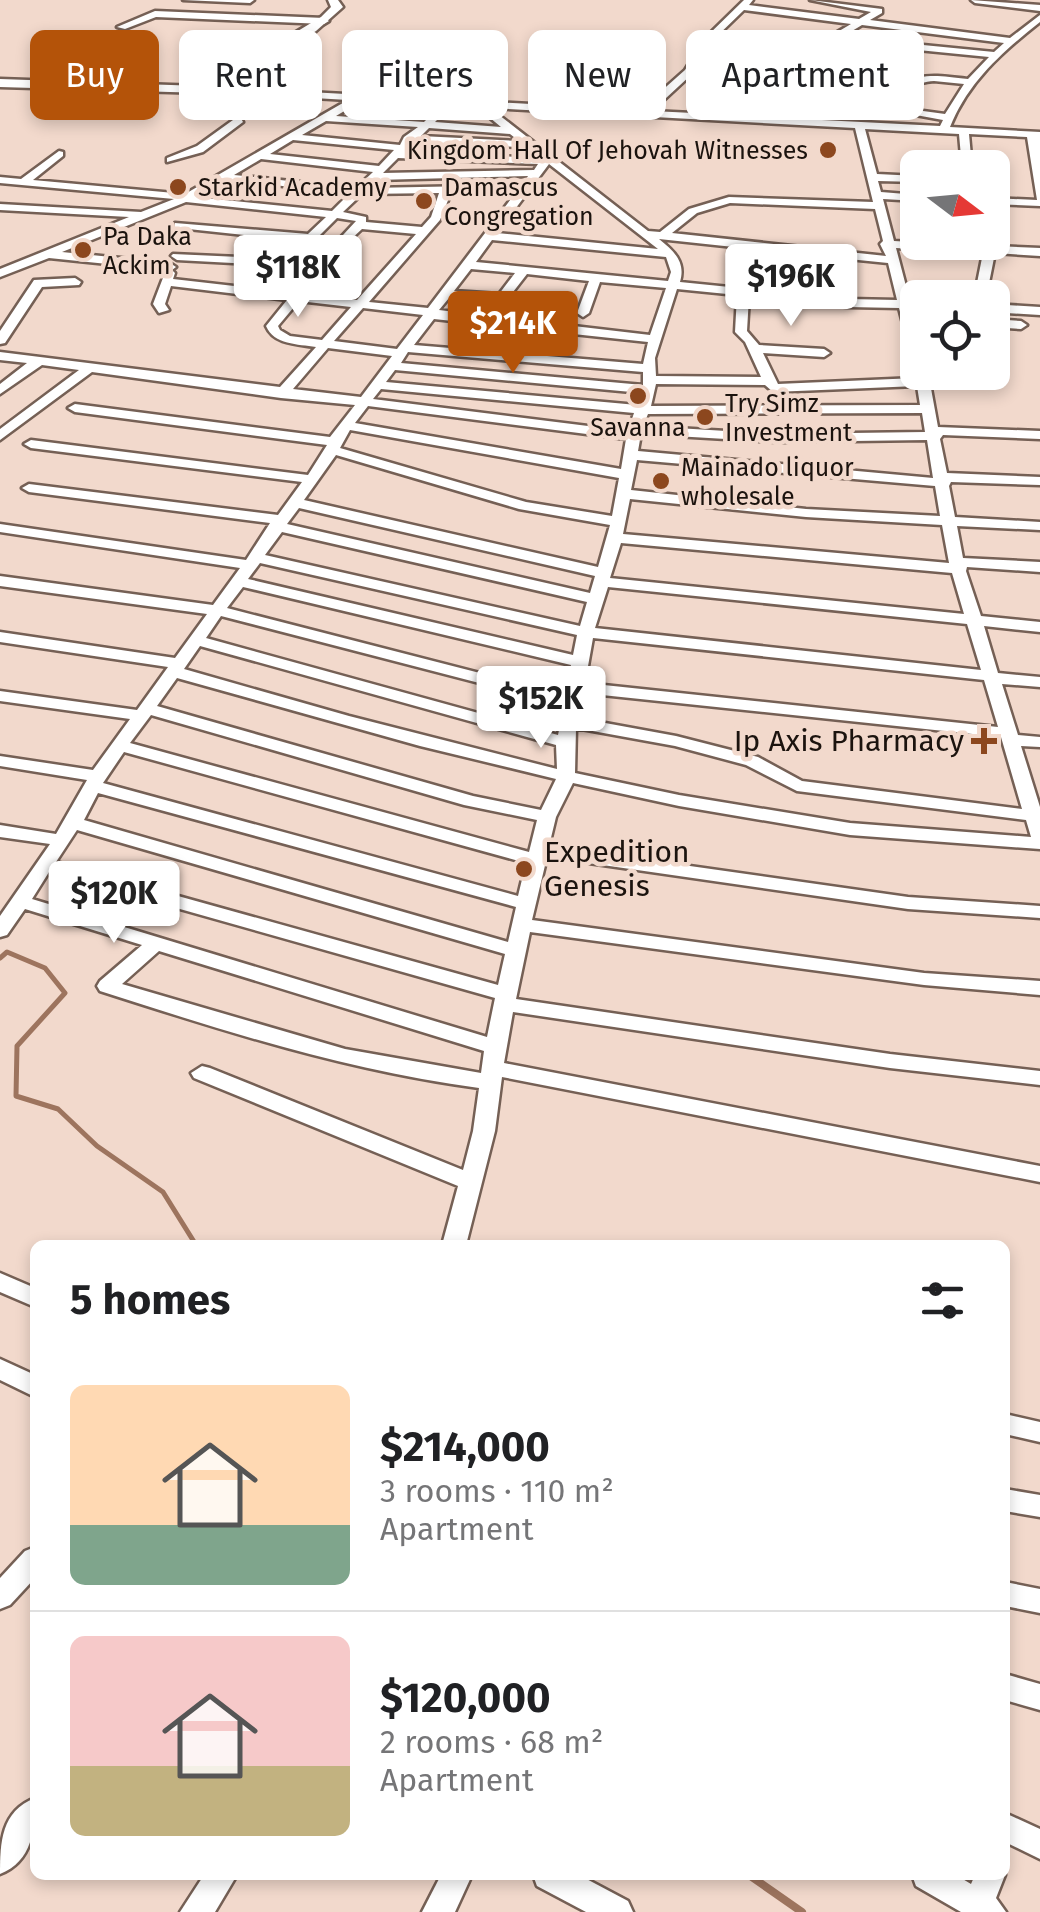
<!DOCTYPE html>
<html lang="en">
<head>
<meta charset="utf-8">
<style>
	body { margin:0; font-family:"Fira Sans",sans-serif; background:#f2f2f2; color:#202124; height:100vh; display:flex; flex-direction:column; font-size:38px; white-space:nowrap }
	* { box-sizing:border-box; margin:0 }
	p { font-size:32px; color:#757577 }
	.icon { flex:none; width:55px; height:55px; fill:none; stroke:currentColor; stroke-width:2; stroke-linecap:round; stroke-linejoin:round }
	.map { position:relative; flex:1; overflow:hidden }
	.panel { position:absolute; left:30px; top:1240px; width:980px; height:640px; display:flex; flex-direction:column; background:#fff; border-radius:15px; box-shadow:0 5px 15px #0003 }
	.panel>* { flex:none }
	.hud { position:absolute; left:30px; top:30px; width:980px; height:90px; display:flex; gap:20px }
	.needle { width:65px; rotate:106deg }
	.tools { position:absolute; left:900px; top:150px; display:grid; gap:20px }
	.tools a { display:grid; place-items:center; width:110px; height:110px; border-radius:15px; background:#fff; box-shadow:0 5px 15px #0003; font-size:50px }
	.price { position:absolute; translate:-50% -85px; padding:0 22px; border-radius:10px; background:#fff; color:#222; font-size:32px; line-height:65px; filter:drop-shadow(0 2px 5px #0008) }
	.price::after { content:''; position:absolute; left:50%; top:60px; width:30px; height:22px; margin-left:-15px; background:inherit; clip-path:polygon(0 0,100% 0,50% 100%) }
	.price.on { background:#b45309; color:#fff }
	ul { padding:0; list-style:none }
	li { display:flex; align-items:center; gap:30px; height:250px; padding:0 40px }
	li+li { border-top:2px solid #e0e0e0 }
	li span { display:grid; place-items:center; flex:none; width:280px; height:200px; border-radius:15px; color:#555 }
	li>.icon { margin-inline-start:auto }
	span .icon { width:120px; height:120px; fill:#fffc; stroke-width:1 }
	li b { font-size:42px }
	h2 { display:flex; justify-content:space-between; align-items:center; height:120px; padding:0 40px; font-size:42px }
	.tag { padding:0 35px; border-radius:15px; background:#fff; box-shadow:0 5px 15px #0003; font-size:35px; line-height:90px }
	.tag.on { background:#b45309; color:#fff }
	.map>svg:first-child { display:block }
</style>
</head>
<body>
<div class="map">
<svg width="1040" height="1912" viewBox="0 0 1040 1912">
	<rect width="100%" height="100%" fill="#f2d9cc"/>
	<g fill="none" stroke-linecap="round" stroke-linejoin="round">
		<polyline stroke="#9d745e" stroke-width="5" points="0,958 7,952 45,968 65,993 17,1046 16,1096 58,1109 97,1146 163,1192 196,1245"/>
		<polyline stroke="#9d745e" stroke-width="8" points="749,1875 802,1912"/>
		<defs>
			<g id="minor">
				<polygon points="183,0 254,0 250,3"/>
				<path d="M 744,0 L 753,0 L 749,5 L 859,19 L 871,12 L 810,0 L 882,9 L 882,13 L 870,20 L 1010,38 L 1040,15 L 1040,22 C 1002,52 968,82 950,127 L 1040,132 L 1040,206 L 992,204 L 992,198 L 1037,200 L 1027,137 L 969,134 L 972,168 L 962,168 L 959,134 L 865,129 L 877,174 L 918,176 L 918,182 L 878,181 L 881,192 L 918,195 L 918,201 L 883,199 L 894,241 L 984,246 L 985,242 L 992,242 L 992,239 L 997,242 L 996,246 L 1040,248 L 1040,256 L 995,253 L 986,298 L 974,298 L 983,253 L 896,248 L 918,332 L 918,363 L 912,359 L 899,308 L 848,307 L 749,297 L 747,331 L 759,345 L 824,349 L 830,353 L 824,357 L 763,353 L 778,384 L 916,378 L 918,369 L 918,372 L 928,372 L 938,427 L 1040,431 L 1040,439 L 943,435 L 940,439 L 947,473 L 1040,477 L 1040,485 L 951,482 L 949,486 L 955,517 L 1040,522 L 1040,530 L 957,526 L 963,558 L 1040,562 L 1040,572 L 967,567 L 966,571 L 981,616 L 1040,622 L 1040,632 L 984,626 L 998,673 L 1040,677 L 1040,687 L 1002,684 L 1018,735 L 1040,737 L 1040,747 L 1021,746 L 1040,807 L 1040,849 L 850,835 L 679,806 L 573,783 L 556,817 L 549,846 L 908,897 L 1040,906 L 1040,918 L 908,909 L 547,857 L 532,920 L 924,973 L 1040,981 L 1040,995 L 924,985 L 530,932 L 516,999 L 890,1054 L 1040,1071 L 1040,1085 L 890,1068 L 513,1012 L 504,1063 L 1040,1166 L 1040,1182 L 502,1077 L 495,1131 L 466,1245 L 442,1245 L 458,1186 L 194,1078 L 191,1073 L 202,1066 L 210,1068 L 463,1170 L 473,1131 L 479,1088 C 349,1071 224,1031 100,991 L 97,986 L 100,981 L 142,945 L 25,909 L 7,935 L 0,937 L 0,916 L 50,844 L 0,837 L 0,825 L 56,834 L 87,780 L 0,766 L 0,756 L 93,770 L 130,719 L 0,701 L 0,691 L 137,710 L 168,667 L 0,642 L 0,632 L 175,658 L 207,614 L 0,586 L 0,576 L 213,605 L 240,568 L 0,532 L 0,524 L 246,560 L 270,523 L 29,492 L 22,488 L 29,484 L 278,515 L 302,482 L 31,448 L 24,444 L 31,440 L 308,475 L 327,445 L 75,412 L 68,408 L 75,404 L 330,437 L 355,405 L 281,398 L 92,372 L 0,440 L 0,429 L 79,370 L 42,365 L 0,394 L 0,384 L 27,363 L 0,360 L 0,352 L 280,387 L 316,347 C 298,344 274,345 266,326 L 287,300 L 171,286 L 165,304 L 169,310 L 159,313 L 153,304 L 166,270 L 49,258 L 0,277 L 0,269 L 129,217 L 0,210 L 0,204 L 141,212 L 174,199 L 0,183 L 0,177 L 21,179 L 59,151 L 63,152 L 63,156 L 33,180 L 185,194 L 348,100 L 244,94 L 238,113 L 243,122 L 203,152 L 167,162 L 167,158 L 197,146 L 233,120 L 228,114 L 234,94 L 229,91 L 234,88 L 640,110 L 685,70 L 703,40 ZM 744,10 L 851,24 L 834,34 L 772,117 L 652,111 L 692,74 L 710,43 ZM 862,25 L 1004,43 L 994,52 L 842,37 ZM 837,42 L 989,57 L 968,79 C 926,74 909,70 883,109 L 943,120 L 940,126 L 782,118 ZM 934,81 L 964,84 L 945,114 L 894,107 C 905,91 915,82 934,81 ZM 361,101 L 441,105 L 424,122 L 336,116 ZM 451,106 L 477,107 L 501,127 L 435,122 ZM 490,108 L 855,128 L 873,202 L 729,197 L 689,209 L 660,232 L 648,231 ZM 326,121 L 418,127 L 404,137 L 400,145 L 302,135 ZM 429,128 L 510,134 L 519,141 L 421,136 ZM 293,140 L 394,150 L 379,166 L 270,154 ZM 415,142 L 519,147 L 524,145 L 540,158 L 405,152 ZM 398,158 L 538,164 L 534,170 L 383,173 ZM 261,159 L 373,172 L 356,188 L 234,175 ZM 549,164 L 658,249 L 497,233 ZM 528,176 L 522,185 L 369,188 L 376,180 ZM 224,180 L 350,193 L 332,211 L 196,197 ZM 517,191 L 428,308 L 369,302 L 440,220 L 451,193 ZM 439,193 L 431,217 L 422,227 L 366,222 L 366,217 L 343,212 L 362,194 ZM 186,202 L 326,217 L 308,234 L 175,223 L 175,227 L 179,228 L 301,241 L 282,259 L 173,254 L 171,256 L 177,260 L 289,266 L 337,218 L 356,221 L 330,249 L 336,253 L 362,229 L 416,234 L 357,300 L 173,279 L 175,273 L 172,270 L 176,267 L 170,263 L 62,252 ZM 730,203 L 875,209 L 883,241 L 880,244 L 886,256 L 672,233 L 697,213 ZM 659,239 L 817,256 L 806,281 L 812,285 L 818,281 L 829,257 L 888,263 L 897,300 L 848,299 L 680,282 C 686,262 674,251 659,239 ZM 492,240 L 666,257 L 671,272 L 668,281 L 476,262 ZM 471,269 L 515,273 L 499,294 L 454,291 ZM 527,274 L 589,281 L 577,313 L 583,317 L 589,313 L 600,282 L 666,288 L 650,335 L 439,310 L 449,298 L 506,301 ZM 677,289 L 737,295 L 735,332 L 745,342 L 761,377 L 656,376 L 655,358 ZM 299,301 L 351,307 L 322,340 L 290,336 L 280,330 L 278,326 ZM 363,308 L 423,315 L 397,349 L 334,341 ZM 434,319 L 648,342 L 643,364 L 414,345 ZM 328,348 L 392,356 L 361,397 L 293,389 ZM 408,352 L 643,372 L 643,385 L 401,363 ZM 395,370 L 642,393 L 637,405 L 386,382 ZM 656,384 L 765,385 L 773,392 L 917,386 L 920,405 L 651,406 ZM 381,389 L 634,413 L 628,431 L 373,399 ZM 368,406 L 626,439 L 621,469 L 355,423 ZM 922,413 L 925,432 L 778,434 L 643,426 L 648,414 ZM 350,430 L 619,478 L 612,516 L 526,502 L 340,448 ZM 641,434 L 778,442 L 927,440 L 933,478 L 638,451 ZM 336,455 L 519,509 L 610,525 L 598,567 L 304,500 ZM 637,460 L 935,486 L 940,516 L 806,509 L 631,490 ZM 630,499 L 806,517 L 942,525 L 949,563 L 623,534 ZM 299,508 L 595,576 L 590,593 L 287,524 ZM 282,532 L 587,602 L 580,626 L 265,555 ZM 621,543 L 952,573 L 964,614 L 610,578 ZM 260,563 L 577,635 L 573,655 L 248,579 ZM 243,587 L 571,665 L 565,695 L 227,608 ZM 608,587 L 967,624 L 981,670 L 595,628 ZM 221,616 L 564,705 L 558,735 L 206,638 ZM 593,638 L 984,680 L 998,727 L 585,683 ZM 200,646 L 556,745 L 557,769 L 349,716 L 184,669 ZM 177,678 L 420,746 L 556,779 L 541,810 L 473,796 L 157,706 ZM 583,693 L 1001,737 L 1022,809 L 802,781 L 758,757 L 676,736 L 578,718 ZM 151,715 L 464,805 L 537,820 L 529,852 L 130,743 ZM 576,728 L 675,746 L 746,765 L 797,791 L 1026,820 L 1031,837 L 850,823 L 679,795 L 575,773 ZM 124,752 L 526,863 L 518,896 L 103,783 ZM 98,793 L 516,907 L 508,942 L 84,820 ZM 77,830 L 505,954 L 498,985 L 56,862 ZM 49,872 L 495,998 L 487,1037 L 32,899 ZM 159,951 L 484,1051 L 481,1073 L 345,1049 L 122,984 Z"/>
				<polygon points="971,0 1040,5 1040,11 975,3"/>
				<polygon points="155,11 324,18 329,21 324,24 156,17 125,29 117,27"/>
				<polygon points="75,278 81,282 79,285 42,287 5,343 0,344 0,331 34,280"/>
				<polygon points="992,304 1040,307 1040,315 992,312"/>
				<polygon points="992,319 1021,321 1027,325 1021,329 992,327"/>
				<polygon points="0,1273 35,1288 35,1307 0,1292"/>
				<polygon points="0,1359 35,1375 35,1397 0,1380"/>
				<polygon points="1005,1414 1040,1422 1040,1442 1005,1434"/>
				<polygon points="1005,1489 1040,1495 1040,1517 1005,1511"/>
				<polygon points="35,1547 35,1578 10,1605 0,1609 0,1578 25,1551"/>
				<polygon points="1005,1582 1040,1589 1040,1613 1005,1606"/>
				<polygon points="1005,1674 1040,1684 1040,1710 1005,1700"/>
				<path d="M 35,1798 C 35,1828 33,1861 0,1874 C 0,1843 1,1811 35,1798 Z"/>
				<polygon points="1005,1813 1040,1829 1040,1859 1005,1842"/>
				<polygon points="1005,1874 1005,1875 996,1898 1006,1912 961,1912 916,1886 912,1875 956,1875 971,1884 975,1875"/>
				<polygon points="204,1875 237,1875 215,1912 180,1912"/>
				<polygon points="441,1875 472,1875 455,1912 422,1912"/>
				<polygon points="533,1875 579,1875 628,1901 633,1912 586,1912 537,1886"/>
			</g>
			<polygon id="tertiary" points="328,0 338,0 343,7 316,31 249,72 239,81 238,94 0,87 0,79 228,87 227,80 253,58 321,17 331,7"/>
		</defs>
		<use href="#minor" stroke="#756055" stroke-width="5"/>
		<use href="#tertiary" stroke="#756055" stroke-width="5"/>
		<use href="#minor" fill="#fff" fill-rule="evenodd"/>
		<use href="#tertiary" fill="#fff" fill-rule="evenodd"/>
	</g>
	<g fill="#8c471e" stroke="#f2d9cc" stroke-width="4">
		<circle cx="828" cy="150" r="10"/>
		<circle cx="178" cy="187" r="10"/>
		<circle cx="424" cy="201" r="10"/>
		<circle cx="83" cy="250" r="10"/>
		<circle cx="638" cy="396" r="10"/>
		<circle cx="705" cy="417" r="10"/>
		<circle cx="661" cy="481" r="10"/>
		<path d="M979 726h10v10h10v10h-10v10h-10v-10h-10v-10h10z"/>
		<circle cx="524" cy="869" r="10"/>
	</g>
	<g text-anchor="middle" stroke-width="9" stroke-linejoin="round" paint-order="stroke">
		<g font-size="25" fill="#1b130e" stroke="#f2d9cc" text-anchor="start">
			<text x="808" y="159" text-anchor="end">Kingdom Hall Of Jehovah Witnesses</text>
			<text x="198" y="196">Starkid Academy</text>
			<text x="444" y="196">Damascus<tspan x="444" dy="29">Congregation</tspan></text>
			<text x="103" y="245">Pa Daka<tspan x="103" dy="29">Ackim</tspan></text>
			<text x="725" y="412">Try Simz<tspan x="725" dy="29">Investment</tspan></text>
			<text x="638" y="436" text-anchor="middle">Savanna</text>
			<text x="681" y="476">Mainado liquor<tspan x="681" dy="29">wholesale</tspan></text>
		</g>
		<g font-size="30" fill="#1b130e" stroke="#f2d9cc" text-anchor="end">
			<text x="964" y="751">Ip Axis Pharmacy</text>
			<text x="544" y="862" text-anchor="start">Expedition<tspan x="544" dy="34">Genesis</tspan></text>
		</g>
	</g>
</svg>
<div class="tools">
<a><svg class="needle" viewBox="-14 -14 28 28"><path d="M0-13l5 13h-10z" fill="#e53935"/><path d="M0 13l5-13h-10z" fill="#757577"/></svg></a>
<a><svg class="icon" aria-label="locate" viewBox="0 0 24 24"><circle cx="12" cy="12" r="6"/><path d="M12 2v4M12 18v4M2 12h4M18 12h4"/></svg></a>
</div>
<b class="price" style="left:298px;top:320px">$118K</b>
<b class="price" style="left:791px;top:329px">$196K</b>
<b class="price on" style="left:513px;top:376px">$214K</b>
<b class="price" style="left:541px;top:751px">$152K</b>
<b class="price" style="left:114px;top:946px">$120K</b>
<div class="hud">
<a class="tag on">Buy</a>
<a class="tag">Rent</a>
<a class="tag">Filters</a>
<a class="tag">New</a>
<a class="tag">Apartment</a>
</div>
<section class="panel">
<h2>5 homes<svg class="icon" aria-label="filters" viewBox="0 0 24 24"><path d="M4 7h16M4 17h16"/><circle cx="9" cy="7" r="2"/><circle cx="15" cy="17" r="2"/></svg></h2>
<ul>
<li><span style="background:linear-gradient(#ffd9b3 70%,#7fa58c 0)"><svg class="icon" aria-label="home" viewBox="0 0 24 24"><path d="M3 11l9-7 9 7M6 9v11h12V9"/></svg></span><div><b>$214,000</b><p>3 rooms · 110 m²</p><p>Apartment</p></div></li>
<li><span style="background:linear-gradient(#f6c9c9 65%,#c2b280 0)"><svg class="icon" aria-label="home" viewBox="0 0 24 24"><path d="M3 11l9-7 9 7M6 9v11h12V9"/></svg></span><div><b>$120,000</b><p>2 rooms · 68 m²</p><p>Apartment</p></div></li>
</ul>
</section>
</div>
</body>
</html>
